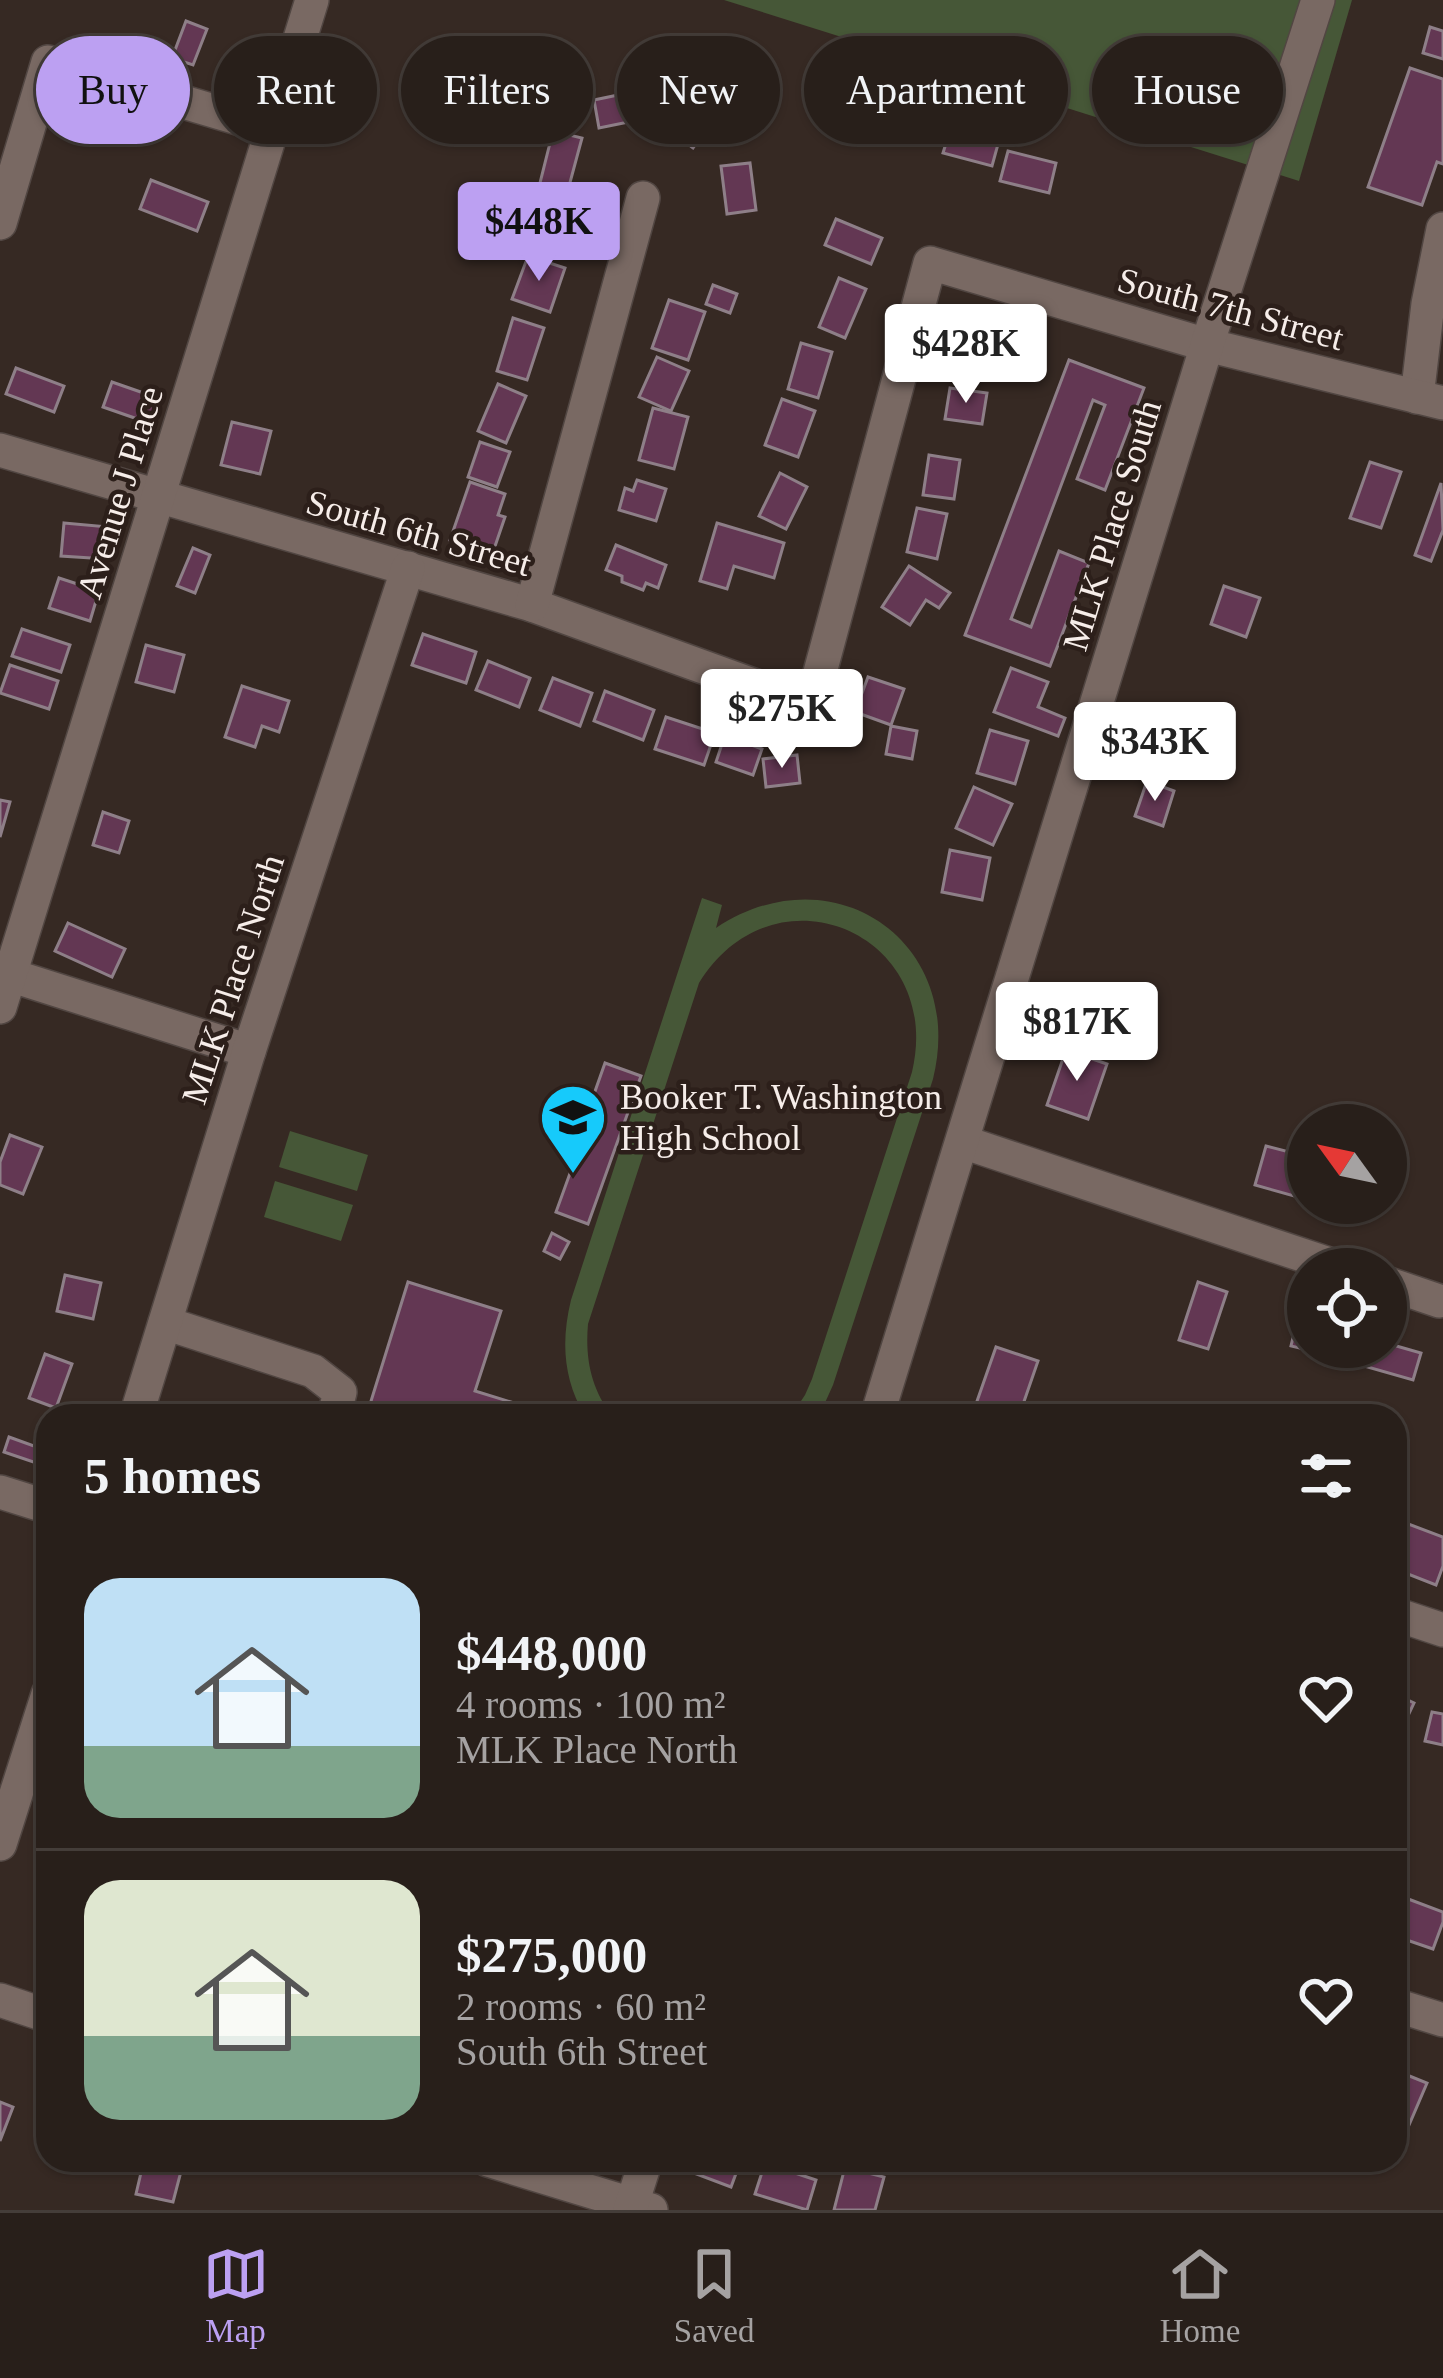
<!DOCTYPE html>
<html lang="en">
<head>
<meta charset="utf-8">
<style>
	body { margin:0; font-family:"Times New Roman",serif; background:#302723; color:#f1f3f6; height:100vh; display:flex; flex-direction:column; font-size:45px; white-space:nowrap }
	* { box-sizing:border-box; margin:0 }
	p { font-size:39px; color:#a5a2a2 }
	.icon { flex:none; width:66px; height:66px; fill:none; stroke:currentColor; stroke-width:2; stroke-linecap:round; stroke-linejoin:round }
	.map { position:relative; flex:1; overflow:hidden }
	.sheet { position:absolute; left:36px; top:1404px; width:1371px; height:768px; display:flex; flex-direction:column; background:#281f1a; border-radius:36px; box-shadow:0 3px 9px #0004,0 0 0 3px #443d39 }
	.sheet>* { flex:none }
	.guide { position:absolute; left:36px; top:36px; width:1371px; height:108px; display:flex; gap:24px }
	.needle { width:78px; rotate:303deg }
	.buttons { position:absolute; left:1287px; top:1104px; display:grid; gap:24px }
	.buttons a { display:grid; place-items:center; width:120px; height:120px; border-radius:50%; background:#281f1a; box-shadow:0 3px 9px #0004,0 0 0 3px #443d39; font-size:60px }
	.price { position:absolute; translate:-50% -102px; padding:0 27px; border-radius:12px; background:#fff; color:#222; font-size:39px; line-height:78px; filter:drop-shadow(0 3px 6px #0008) }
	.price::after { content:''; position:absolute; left:50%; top:72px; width:36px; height:27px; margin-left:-18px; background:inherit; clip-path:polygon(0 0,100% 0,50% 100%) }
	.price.on { background:#bca0f2; color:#111 }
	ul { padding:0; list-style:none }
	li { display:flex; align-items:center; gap:36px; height:300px; padding:0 48px }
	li+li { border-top:3px solid #443d39 }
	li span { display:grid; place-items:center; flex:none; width:336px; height:240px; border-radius:36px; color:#555 }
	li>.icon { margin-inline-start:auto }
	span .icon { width:144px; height:144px; fill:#fffc; stroke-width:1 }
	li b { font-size:51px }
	h2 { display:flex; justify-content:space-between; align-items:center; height:144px; padding:0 48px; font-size:51px }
	.pill { padding:0 42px; border-radius:54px; background:#281f1a; box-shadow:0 3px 9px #0004,0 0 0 3px #443d39; font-size:42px; line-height:108px }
	.pill.on { background:#bca0f2; color:#111 }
	.dock { display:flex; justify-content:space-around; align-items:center; height:168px; border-top:3px solid #443d39; background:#281f1a; font-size:33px; color:#a5a2a2 }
	.dock a { display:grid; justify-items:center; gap:6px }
	.dock .on { color:#bca0f2 }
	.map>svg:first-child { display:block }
</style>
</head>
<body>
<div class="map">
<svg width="1443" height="2210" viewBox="0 0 1443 2210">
	<rect width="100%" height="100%" fill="#362923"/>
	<g fill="#465737">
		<polygon points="724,0 1352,0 1299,181"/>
		<path d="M 702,898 L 722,905 L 716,928 C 833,850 967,942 933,1079 L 833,1385 L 819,1416 L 791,1416 L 805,1395 L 812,1379 L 912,1072 C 945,933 774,861 699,983 L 588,1324 C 585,1359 591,1388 612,1416 L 585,1416 C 563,1379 561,1341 571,1300 Z"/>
		<polygon points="290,1131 368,1155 357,1191 279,1167"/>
		<polygon points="275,1181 353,1205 341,1241 264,1217"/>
	</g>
	<g fill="#633753" stroke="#8e7f88" stroke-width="3">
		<polygon points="186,21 207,29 193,65 172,58"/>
		<polygon points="1430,27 1443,31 1443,59 1423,53"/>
		<polygon points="1410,68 1443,79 1443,164 1437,162 1422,205 1368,187"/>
		<polygon points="642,90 648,118 599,128 594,100"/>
		<polygon points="681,105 709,126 693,148 665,127"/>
		<polygon points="952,124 1000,137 992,166 943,153"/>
		<polygon points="553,131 582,138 568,190 540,183"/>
		<polygon points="1008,151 1056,163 1049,193 1000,181"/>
		<polygon points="750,163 756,210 727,214 721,166"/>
		<polygon points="151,180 208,202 197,231 140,209"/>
		<polygon points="546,194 581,204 566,251 531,241"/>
		<polygon points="836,219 882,238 871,264 825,245"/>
		<polygon points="528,256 565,268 550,312 512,299"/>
		<polygon points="839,278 866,289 845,338 819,327"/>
		<polygon points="713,285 737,294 730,313 706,304"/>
		<polygon points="669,300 705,312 688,360 652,348"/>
		<polygon points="513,318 544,328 527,380 497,371"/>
		<polygon points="977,321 1009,332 993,379 961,368"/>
		<polygon points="801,343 832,352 818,398 788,389"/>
		<polygon points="657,357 689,371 671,411 639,397"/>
		<polygon points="1069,360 1144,388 1105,490 1077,479 1105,405 1093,400 1011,619 1031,627 1059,551 1089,563 1050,666 965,635"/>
		<polygon points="16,368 64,386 54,412 6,394"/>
		<polygon points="112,382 158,398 149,423 103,407"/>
		<polygon points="498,384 526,396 506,443 478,431"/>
		<polygon points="950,388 987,393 982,424 945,419"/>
		<polygon points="782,399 815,411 798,457 765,445"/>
		<polygon points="653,408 688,417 674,469 639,460"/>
		<polygon points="232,422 271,431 260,474 221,465"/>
		<polygon points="480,442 510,452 497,487 468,477"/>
		<polygon points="929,455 960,460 954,499 923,495"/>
		<polygon points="1370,462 1401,472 1381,528 1350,518"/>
		<polygon points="780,473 807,487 786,529 759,516"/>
		<polygon points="637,480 666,489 656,521 619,510 625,488 633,491"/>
		<polygon points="470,482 505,494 498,515 505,517 492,555 450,540"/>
		<polygon points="1441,483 1443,530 1431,561 1415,555"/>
		<polygon points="917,508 947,514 937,559 907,552"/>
		<polygon points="64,523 109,527 106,559 61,556"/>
		<polygon points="717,523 784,543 774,578 734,566 727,589 700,581"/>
		<polygon points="616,545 666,565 658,588 646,583 643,590 622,582 622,576 606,570"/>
		<polygon points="193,548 210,555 195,593 177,586"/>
		<polygon points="909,566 950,593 939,608 926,600 910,625 882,607"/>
		<polygon points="59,578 99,591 90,621 49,608"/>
		<polygon points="1224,586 1260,598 1246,637 1211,624"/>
		<polygon points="22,629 70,645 61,672 12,656"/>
		<polygon points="423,634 476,652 466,683 412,665"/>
		<polygon points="146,645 184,655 174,692 136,682"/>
		<polygon points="488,661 530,678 519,707 476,690"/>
		<polygon points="10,665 58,681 49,709 0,693"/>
		<polygon points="1011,668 1048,682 1038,707 1065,718 1058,736 994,712"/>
		<polygon points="868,677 904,689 891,725 855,712"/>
		<polygon points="553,678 592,693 580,726 540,710"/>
		<polygon points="242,686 289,701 279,732 262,726 255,747 225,737"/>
		<polygon points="605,691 654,710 643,740 594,721"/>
		<polygon points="1200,705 1230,716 1208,778 1178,767"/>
		<polygon points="666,717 715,733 704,765 655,749"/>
		<polygon points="891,726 917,731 912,759 886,754"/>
		<polygon points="990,730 1028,741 1015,784 977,773"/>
		<polygon points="725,735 762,749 753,775 716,762"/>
		<polygon points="797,755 800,783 766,787 763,759"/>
		<polygon points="1147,781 1174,791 1163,826 1135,816"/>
		<polygon points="974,787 1012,804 993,845 956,828"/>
		<polygon points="0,800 10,802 0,837"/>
		<polygon points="103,812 129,821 119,853 93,845"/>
		<polygon points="950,850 990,858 982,900 942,892"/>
		<polygon points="68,923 125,949 112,977 55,951"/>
		<polygon points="1066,1050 1107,1064 1088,1119 1047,1105"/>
		<polygon points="605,1063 641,1076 588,1224 556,1212 577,1154 560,1148 569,1126 581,1131"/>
		<polygon points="10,1135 42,1147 23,1194 0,1185 0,1162"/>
		<polygon points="1266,1146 1305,1156 1294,1196 1255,1185"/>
		<polygon points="1314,1203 1341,1203 1339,1212 1314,1206"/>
		<polygon points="552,1233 569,1242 560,1259 544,1251"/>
		<polygon points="65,1275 101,1283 93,1319 57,1311"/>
		<polygon points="408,1282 501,1311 475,1391 556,1416 367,1414"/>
		<polygon points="1198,1282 1227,1292 1208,1349 1179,1340"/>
		<polygon points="1298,1317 1308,1319 1308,1347 1352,1347 1349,1360 1291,1346"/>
		<polygon points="1386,1343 1421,1353 1413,1380 1364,1366 1370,1347 1386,1347"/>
		<polygon points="996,1347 1038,1361 1019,1416 1011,1416 976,1404"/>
		<polygon points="45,1354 72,1364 56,1408 29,1398"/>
		<polygon points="9,1437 48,1451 48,1467 4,1452"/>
		<polygon points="1395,1519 1443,1537 1443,1566 1436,1585 1395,1569"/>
		<polygon points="1395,1694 1414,1703 1399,1735 1395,1733"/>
		<polygon points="1432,1712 1443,1714 1443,1745 1425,1741"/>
		<polygon points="1395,1894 1443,1912 1443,1922 1433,1949 1395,1936"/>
		<polygon points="1402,2073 1427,2083 1400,2146 1395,2143 1395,2090"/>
		<polygon points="0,2102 13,2107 0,2141"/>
		<polygon points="144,2160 184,2160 173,2202 136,2194"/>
		<polygon points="687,2160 741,2160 731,2187 683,2169"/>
		<polygon points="765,2163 816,2180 807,2210 755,2194"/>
		<polygon points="845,2167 884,2177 875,2210 834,2210"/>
	</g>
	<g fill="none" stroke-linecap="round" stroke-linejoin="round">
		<defs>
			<g id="minor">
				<polyline points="0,223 48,62 271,128"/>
				<polyline points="1417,397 1428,304 1443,229"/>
				<polyline points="0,450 532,605 811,706 930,263 1207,345 1443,403"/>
				<polyline points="532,605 643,198"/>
				<polyline points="0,972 249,1051"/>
				<polyline points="0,1007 312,0"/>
				<polyline points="963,1142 1344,1269"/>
				<polyline points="1386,1283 1439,1301"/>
				<polyline points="165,1323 313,1371 340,1392 334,1416"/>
				<polyline points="136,1416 249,1051 408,568"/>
				<polyline points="877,1416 1207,345 1318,0"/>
				<polyline points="0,1492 48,1507"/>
				<polyline points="1395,1614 1443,1630"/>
				<polyline points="0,1844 48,1694"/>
				<polyline points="0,2000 48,2016"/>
				<polyline points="1395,2005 1443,2020"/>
				<polyline points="488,2160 651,2210"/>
				<polyline points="630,2210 646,2160"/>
			</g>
		</defs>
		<use href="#minor" stroke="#514642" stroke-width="36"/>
		<use href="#minor" stroke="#796963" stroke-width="33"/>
	</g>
	<defs>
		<symbol id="school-pin" viewBox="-11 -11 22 30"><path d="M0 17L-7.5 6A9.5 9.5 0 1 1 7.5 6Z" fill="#16cafb" stroke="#2c1f1a"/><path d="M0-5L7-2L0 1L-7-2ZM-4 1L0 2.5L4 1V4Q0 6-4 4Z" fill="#111"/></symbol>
	</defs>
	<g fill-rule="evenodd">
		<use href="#school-pin" x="535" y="1079" width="76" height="104"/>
	</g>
	<g text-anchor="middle" stroke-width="9" stroke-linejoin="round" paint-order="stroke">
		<g font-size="36" fill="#f6ede9" stroke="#2c1f1a">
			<text transform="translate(1231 308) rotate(15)" y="13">South 7th Street</text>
			<text transform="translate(119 492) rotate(-73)" y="13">Avenue J Place</text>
			<text transform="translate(1111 525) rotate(-73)" y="13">MLK Place South</text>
			<text transform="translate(419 532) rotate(16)" y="13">South 6th Street</text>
			<text transform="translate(232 979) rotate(-72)" y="13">MLK Place North</text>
		</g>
		<g font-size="36" fill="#f6ede9" stroke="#2c1f1a" text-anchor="start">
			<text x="620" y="1109">Booker T. Washington<tspan x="620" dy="41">High School</tspan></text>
		</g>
	</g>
</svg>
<div class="buttons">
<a><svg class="needle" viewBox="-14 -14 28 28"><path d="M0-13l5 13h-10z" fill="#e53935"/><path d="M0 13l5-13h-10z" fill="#a5a2a2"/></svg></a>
<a><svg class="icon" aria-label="locate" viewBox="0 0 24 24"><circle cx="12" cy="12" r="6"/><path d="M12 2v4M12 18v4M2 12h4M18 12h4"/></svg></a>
</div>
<b class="price on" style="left:539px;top:284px">$448K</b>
<b class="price" style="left:966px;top:406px">$428K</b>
<b class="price" style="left:782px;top:771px">$275K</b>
<b class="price" style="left:1155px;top:804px">$343K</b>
<b class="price" style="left:1077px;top:1084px">$817K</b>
<div class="guide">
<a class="pill on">Buy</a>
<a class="pill">Rent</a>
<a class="pill">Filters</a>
<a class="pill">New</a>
<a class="pill">Apartment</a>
<a class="pill">House</a>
</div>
<section class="sheet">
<h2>5 homes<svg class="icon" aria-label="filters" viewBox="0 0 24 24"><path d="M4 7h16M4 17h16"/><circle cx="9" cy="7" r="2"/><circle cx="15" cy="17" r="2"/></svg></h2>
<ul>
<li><span style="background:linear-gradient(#bfe0f5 70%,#7fa58c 0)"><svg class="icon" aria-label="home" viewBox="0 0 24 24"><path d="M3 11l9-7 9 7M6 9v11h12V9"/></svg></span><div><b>$448,000</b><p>4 rooms · 100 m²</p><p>MLK Place North</p></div><svg class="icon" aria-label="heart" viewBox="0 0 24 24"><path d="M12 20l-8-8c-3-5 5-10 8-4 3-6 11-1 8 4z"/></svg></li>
<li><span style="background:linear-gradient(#dfe7d0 65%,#7fa58c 0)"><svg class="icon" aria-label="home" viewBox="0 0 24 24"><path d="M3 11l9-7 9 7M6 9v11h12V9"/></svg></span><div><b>$275,000</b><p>2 rooms · 60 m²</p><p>South 6th Street</p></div><svg class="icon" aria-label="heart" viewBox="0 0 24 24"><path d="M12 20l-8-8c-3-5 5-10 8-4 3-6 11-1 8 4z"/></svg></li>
</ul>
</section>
</div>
<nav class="dock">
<a class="on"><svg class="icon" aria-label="map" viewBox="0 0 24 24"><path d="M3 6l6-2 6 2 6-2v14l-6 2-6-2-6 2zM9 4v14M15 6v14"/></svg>Map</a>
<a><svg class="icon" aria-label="saved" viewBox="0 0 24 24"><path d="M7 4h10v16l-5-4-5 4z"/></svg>Saved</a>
<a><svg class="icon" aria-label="home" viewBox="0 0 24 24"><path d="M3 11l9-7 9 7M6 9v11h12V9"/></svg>Home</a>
</nav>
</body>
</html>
